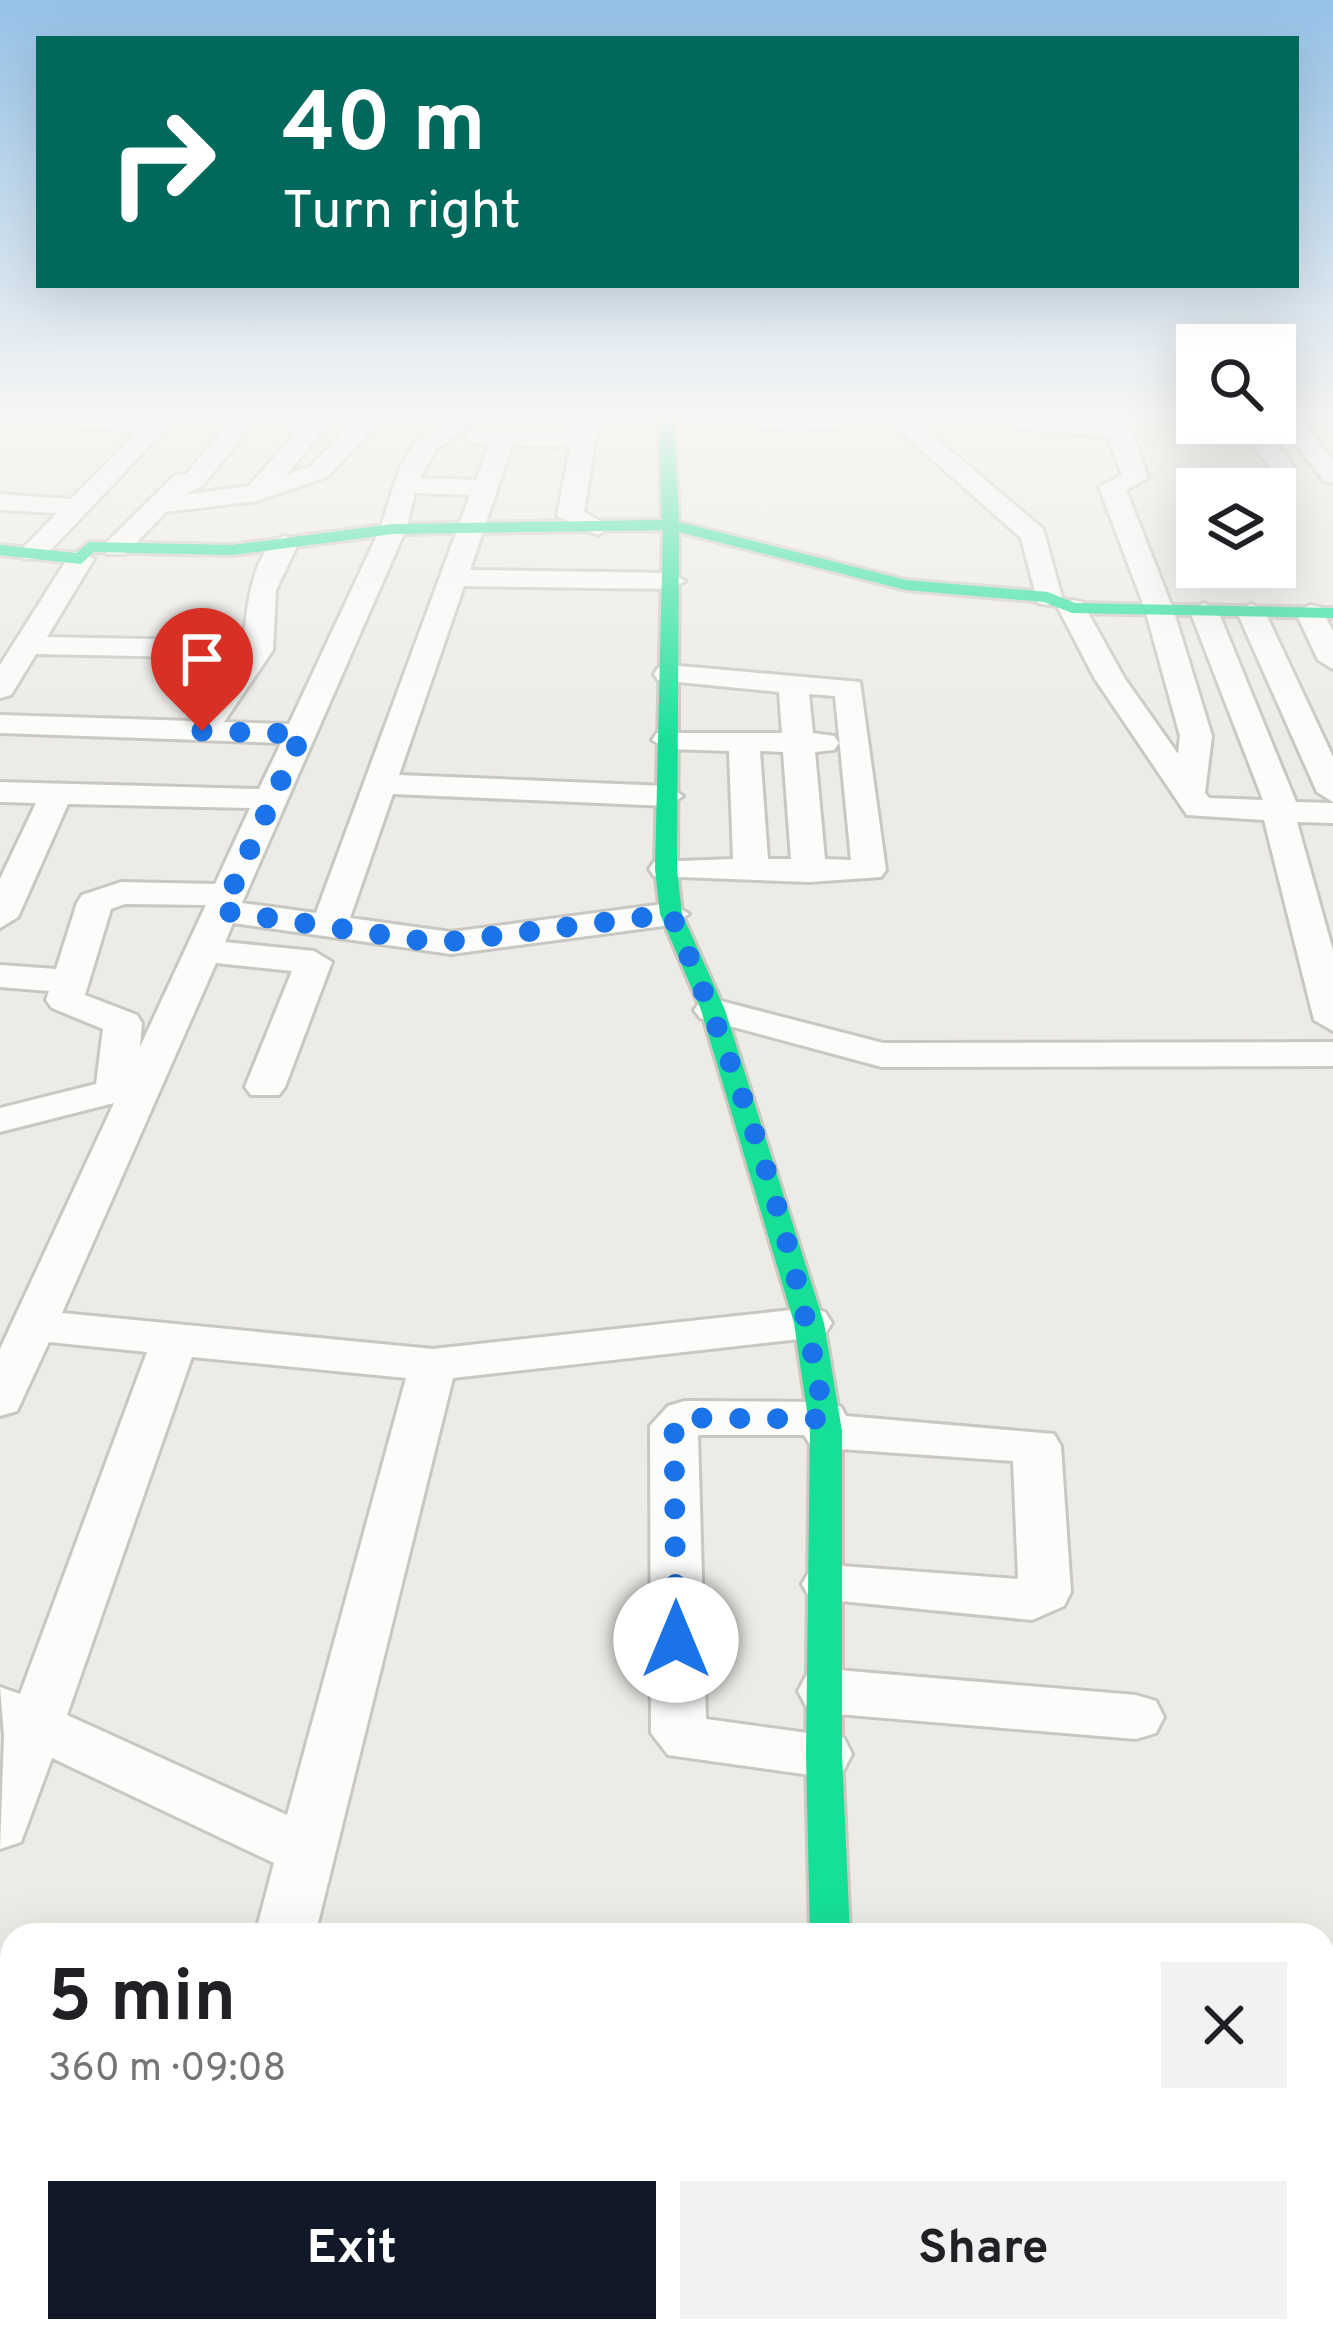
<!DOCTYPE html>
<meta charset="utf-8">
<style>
body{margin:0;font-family:Overpass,sans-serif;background:#f2f2f2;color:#202124;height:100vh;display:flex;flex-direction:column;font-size:45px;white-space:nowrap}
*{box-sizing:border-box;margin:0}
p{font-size:39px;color:#757577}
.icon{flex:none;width:66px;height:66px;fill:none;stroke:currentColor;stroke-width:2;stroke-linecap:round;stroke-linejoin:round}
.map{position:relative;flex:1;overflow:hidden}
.panel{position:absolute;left:0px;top:1923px;width:1335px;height:420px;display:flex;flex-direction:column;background:#fff;border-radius:36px 36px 0 0;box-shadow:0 12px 48px #0002}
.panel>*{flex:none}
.hud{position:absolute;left:36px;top:36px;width:1263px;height:252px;border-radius:0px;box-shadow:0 12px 48px #0002;background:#00695c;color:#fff;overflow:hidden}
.fabs{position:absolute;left:1176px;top:324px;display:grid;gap:24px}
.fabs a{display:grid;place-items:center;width:120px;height:120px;border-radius:0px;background:#fff;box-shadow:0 12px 48px #0002;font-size:60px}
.pin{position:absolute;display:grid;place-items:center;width:102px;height:102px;color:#fff;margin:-123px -51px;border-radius:50% 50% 50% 0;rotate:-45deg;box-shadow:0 0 12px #0007}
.pin .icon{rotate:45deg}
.me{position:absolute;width:132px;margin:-66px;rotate:0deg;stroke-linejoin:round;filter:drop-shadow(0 0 9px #0008)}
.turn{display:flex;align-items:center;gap:42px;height:252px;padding:0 48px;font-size:54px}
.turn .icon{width:156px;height:156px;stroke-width:2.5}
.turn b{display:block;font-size:84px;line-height:102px}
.round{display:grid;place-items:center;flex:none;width:126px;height:126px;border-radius:0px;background:#f2f2f2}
.head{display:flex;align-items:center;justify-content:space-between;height:204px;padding:0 48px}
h1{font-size:72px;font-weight:700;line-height:90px}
.action{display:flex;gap:24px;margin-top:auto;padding:24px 48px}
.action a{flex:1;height:138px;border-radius:0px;background:#111827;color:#fff;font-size:48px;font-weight:700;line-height:138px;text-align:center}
.action a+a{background:#f2f2f2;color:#202124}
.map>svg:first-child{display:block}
</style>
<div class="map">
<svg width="1333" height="2343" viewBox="0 0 1333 2343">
<rect width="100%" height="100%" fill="#edebe6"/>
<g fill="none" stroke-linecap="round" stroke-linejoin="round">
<g stroke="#c9c7c2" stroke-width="6">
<g id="street">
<path d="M68,417H177L42,559H24V547L57,513L0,510V494L71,499L138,431L77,428L69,426Z"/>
<path d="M234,417H259L202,486L184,495L249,486L309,417H334L286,475L311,466L358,417H383L329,476L257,501L166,512L125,554H107V542L174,476L186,474Z"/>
<path d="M455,417H480L435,451L420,478L476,480L489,445L468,442V432L572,433L575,417H599L584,512L611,527L598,535L557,516L570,447L512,445L470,570L671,573L685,581L671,589L464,586L399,775L667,786L683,796L667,806L393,794L350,918L451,932L671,903L689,914L671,925L451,954L233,923L225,942L314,951L332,962L285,1087L279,1095H251L245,1087L292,971L216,963L62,1313L433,1349L809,1308L825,1312L832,1323L825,1334L809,1338L453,1378L315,1935H255L274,1863L52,1758L21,1842L0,1849L4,1736L0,1687L20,1694L147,1352L49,1342L17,1411L0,1416V1349L114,1103L0,1132V1108L96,1084L103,1029L52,1008L46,1000L49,991L0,987V965L56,969L77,903L82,895L121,882L215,884L250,808L68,804L18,917L0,928V879L36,803L0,802V782L259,789L281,743L0,733V715L193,721L237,658L36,654L11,695L0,698V665L71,553L81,551L94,559L47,637L244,641C246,613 252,545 285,536L298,544L276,590L273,650L224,722L289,724L380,529L400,467L417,441ZM415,493L470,495L316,913L242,903L406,529ZM125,904L206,905L140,1047L142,1023L137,1015L85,995L111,909ZM192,1357L406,1378L287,1815L67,1715Z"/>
<path d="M712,417H911L1043,529L1062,597L1048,605L1038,603L1021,538L888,420C860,432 735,435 712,417Z"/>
<path d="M965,417C991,417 1109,414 1126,426C1137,435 1143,465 1148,478L1126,490L1173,609L1212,736L1205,793L1209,798L1263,800L1190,611L1204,603L1218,611L1296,802L1333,803V823L1297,822L1333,951V1031L1314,1020L1264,820L1187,815L1095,679L1058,608L1072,600L1082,602L1125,679L1178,754L1180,736L1145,609L1099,487L1122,475L1108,437L977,424Z"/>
<path d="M1275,417H1299L1333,460V483L1324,481Z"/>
<path d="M1235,423H1259L1293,465L1290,470H1272Z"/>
<path d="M1251,604L1265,612L1333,757V802L1317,792L1237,612Z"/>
<path d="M1310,605L1320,607L1333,631V669L1318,660L1296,613Z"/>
<path d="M669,665L860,682L886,870L881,877L809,882L654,876L649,869L654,862L733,859L729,751L668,749L652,740L657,733H782L779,692L658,680L654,674L658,668ZM809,694L835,696L851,860L825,859L815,752L834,750L839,743L834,736L813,733ZM760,751L783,752L791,859H768Z"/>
<path d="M713,999L883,1043L1333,1042V1066L882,1067L700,1018L694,1010L700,1002Z"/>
<path d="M685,1401L824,1402L841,1407L846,1416L1054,1434L1061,1446L1071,1592L1064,1606L1032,1620L810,1598L802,1584L810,1570L828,1565L1018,1579L1013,1461L826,1448L809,1443L804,1435H698L706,1719L844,1738L852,1754L844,1770L824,1777L668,1755L651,1733L650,1426L668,1406Z"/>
<path d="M825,1669L1136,1695L1156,1701L1164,1717L1156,1733L1136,1739L825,1713L806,1706L798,1691L806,1676Z"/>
<path d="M146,2331H216L212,2343H142Z"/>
</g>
</g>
<g stroke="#cbc8be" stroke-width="6">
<g id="fast">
<path d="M658,417H674L679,522L906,580L1048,592L1075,603L1333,608V618L1072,613L1044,602L906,590L679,532L677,869L682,914L725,1010L824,1323L842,1431V1754L850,1935H810L806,1754L810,1431L794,1323L701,1010L660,914L655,869L663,530L393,534L232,555L94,552L81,564L0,555V545L76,553L89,542L232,545L393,524L662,520Z"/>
<rect x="821" y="2331" width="46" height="12"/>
</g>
</g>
<use href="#street" fill="#fcfcfb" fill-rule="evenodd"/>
<use href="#fast" fill="#16e098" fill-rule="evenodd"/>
</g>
<linearGradient id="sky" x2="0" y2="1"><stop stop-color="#95c2e8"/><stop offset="0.56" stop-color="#f7f6f4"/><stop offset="1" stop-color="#f7f6f4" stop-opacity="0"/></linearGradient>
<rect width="1333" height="745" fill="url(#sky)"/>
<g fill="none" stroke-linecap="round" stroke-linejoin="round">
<path stroke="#1a73e8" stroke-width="21" stroke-dasharray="0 37.8" d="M202,731L302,734L222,911L438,943L671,914C740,1073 798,1247 824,1419L685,1418L674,1426L676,1640"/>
</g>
</svg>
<div class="fabs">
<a><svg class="icon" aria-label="search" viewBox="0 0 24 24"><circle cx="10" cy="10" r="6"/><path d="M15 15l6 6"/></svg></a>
<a><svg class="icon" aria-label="layers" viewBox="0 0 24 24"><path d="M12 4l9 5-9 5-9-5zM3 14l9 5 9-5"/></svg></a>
</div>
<div class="pin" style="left:202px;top:731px;background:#d93025"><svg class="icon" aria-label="arrive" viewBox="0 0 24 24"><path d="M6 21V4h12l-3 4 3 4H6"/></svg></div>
<svg class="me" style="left:676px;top:1640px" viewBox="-20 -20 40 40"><circle r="19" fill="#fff"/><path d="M0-13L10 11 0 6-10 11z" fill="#1a73e8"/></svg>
<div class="hud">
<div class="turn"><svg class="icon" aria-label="right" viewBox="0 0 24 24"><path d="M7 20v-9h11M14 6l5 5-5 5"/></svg><div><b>40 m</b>Turn right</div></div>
</div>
<section class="panel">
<div class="head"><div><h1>5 min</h1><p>360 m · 09:08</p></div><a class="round"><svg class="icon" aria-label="close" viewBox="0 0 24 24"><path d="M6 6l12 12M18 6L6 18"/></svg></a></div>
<div class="action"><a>Exit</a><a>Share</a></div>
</section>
</div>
